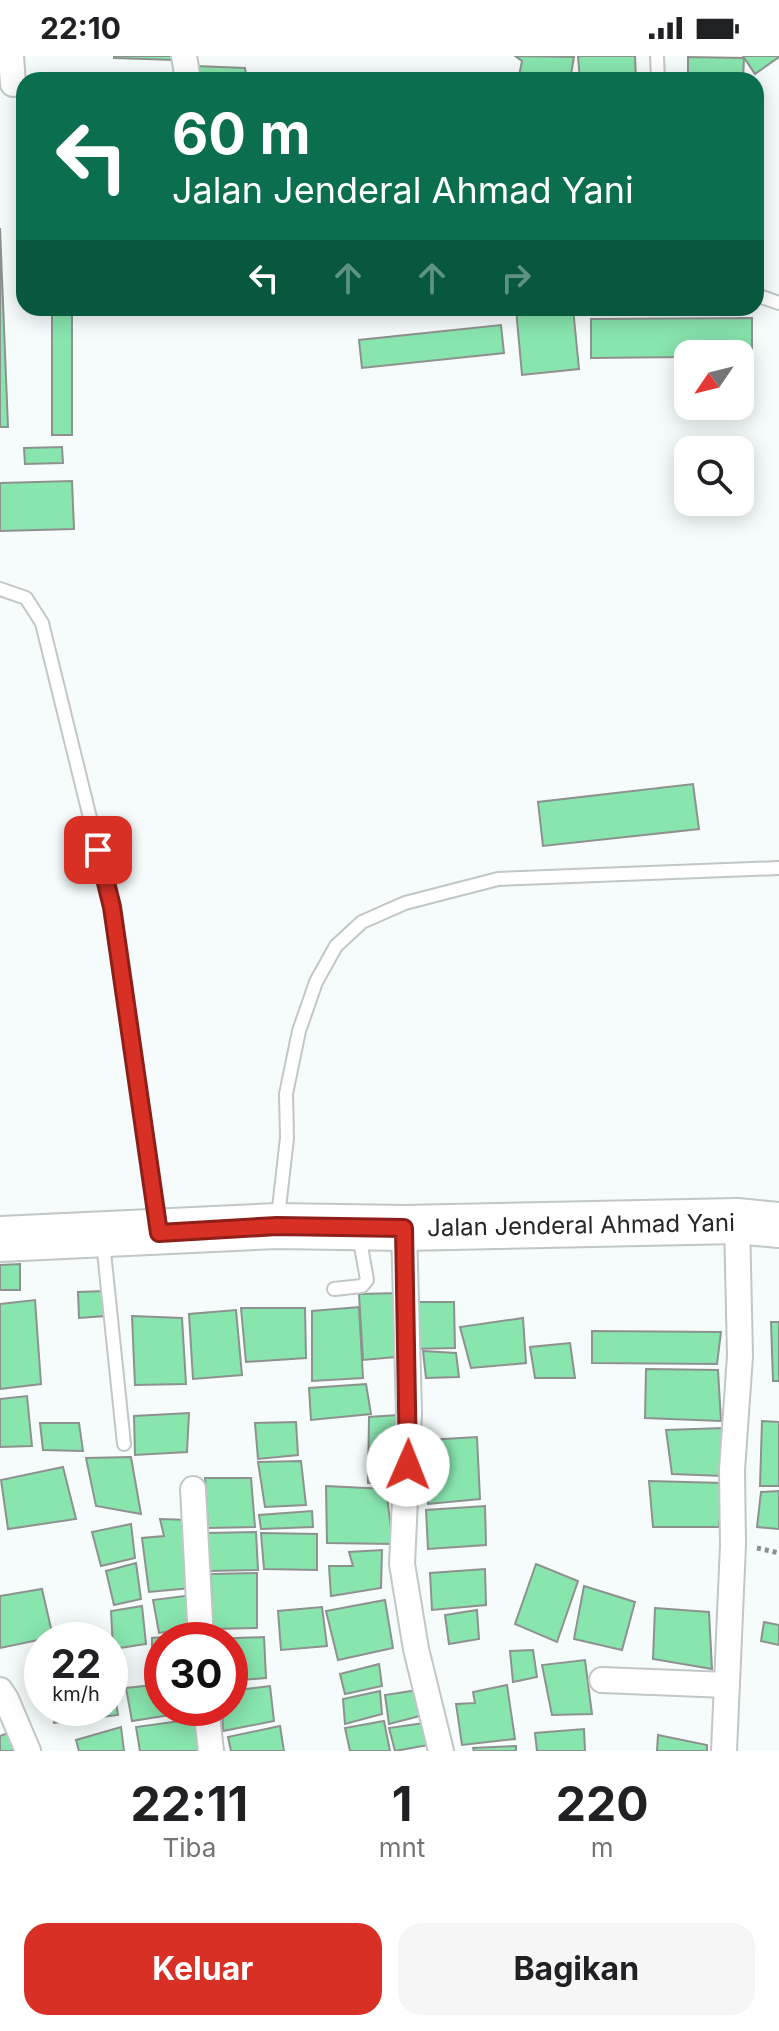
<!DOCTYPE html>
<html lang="id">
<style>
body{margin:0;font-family:Inter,sans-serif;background:#f6f6f6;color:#202124;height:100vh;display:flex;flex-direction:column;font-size:30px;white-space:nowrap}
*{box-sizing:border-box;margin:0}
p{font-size:26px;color:#757577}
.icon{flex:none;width:44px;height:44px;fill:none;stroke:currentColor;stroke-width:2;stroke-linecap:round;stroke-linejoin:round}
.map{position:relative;height:1695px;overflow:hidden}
.drawer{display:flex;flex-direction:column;background:#fff;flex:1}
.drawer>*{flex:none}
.hud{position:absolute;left:16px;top:16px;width:748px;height:244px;border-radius:24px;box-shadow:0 4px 20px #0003;background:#0b6e4f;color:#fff;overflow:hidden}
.needle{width:52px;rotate:235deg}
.buttons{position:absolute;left:674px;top:284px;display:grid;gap:16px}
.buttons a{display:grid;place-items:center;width:80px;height:80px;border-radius:16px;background:#fff;box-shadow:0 4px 20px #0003;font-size:40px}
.speed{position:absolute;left:24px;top:1566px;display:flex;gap:16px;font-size:40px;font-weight:700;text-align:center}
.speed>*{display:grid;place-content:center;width:104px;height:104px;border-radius:50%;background:#fff;box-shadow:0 4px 20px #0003;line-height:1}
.speed small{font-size:20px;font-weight:400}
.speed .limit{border:12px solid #d22;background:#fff;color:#111}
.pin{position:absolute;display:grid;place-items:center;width:68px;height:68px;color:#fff;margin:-34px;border-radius:16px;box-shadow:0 4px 12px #0006}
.me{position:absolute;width:88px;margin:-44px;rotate:1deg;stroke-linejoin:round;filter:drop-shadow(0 0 6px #0008)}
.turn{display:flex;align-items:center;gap:28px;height:168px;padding:0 24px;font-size:36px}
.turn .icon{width:104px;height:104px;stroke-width:2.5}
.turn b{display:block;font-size:56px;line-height:68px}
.lanes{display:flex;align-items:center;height:76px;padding:0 24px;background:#0003;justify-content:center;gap:40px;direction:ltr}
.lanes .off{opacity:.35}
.eta{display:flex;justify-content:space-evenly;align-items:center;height:136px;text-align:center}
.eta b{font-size:48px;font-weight:700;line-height:56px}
.cta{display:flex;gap:16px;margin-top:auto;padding:16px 24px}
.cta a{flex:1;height:92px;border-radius:24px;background:#d93025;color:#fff;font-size:32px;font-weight:700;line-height:92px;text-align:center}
.cta a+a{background:#f6f6f6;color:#202124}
.status{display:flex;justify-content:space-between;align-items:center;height:56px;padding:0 40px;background:#fff;direction:ltr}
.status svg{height:22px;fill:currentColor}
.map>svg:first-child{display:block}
</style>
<div class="status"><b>22:10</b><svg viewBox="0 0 49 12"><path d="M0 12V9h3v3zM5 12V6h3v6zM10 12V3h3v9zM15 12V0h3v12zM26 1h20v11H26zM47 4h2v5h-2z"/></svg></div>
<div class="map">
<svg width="779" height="1695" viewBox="0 0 779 1695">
<rect width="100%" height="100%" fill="#f6fcfc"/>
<g fill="#88e5ae" stroke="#8e928f" stroke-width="2">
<path d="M114,0H175V4L114,2Z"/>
<path d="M515,0L574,1L570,24H540L519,20L522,5Z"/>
<path d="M578,0H635L636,24H580Z"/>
<path d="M743,0H779V1L755,18Z"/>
<path d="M688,1L744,2L743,24H688Z"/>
<path d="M195,10L245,12L247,24H196Z"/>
<path d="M0,172L8,371H0Z"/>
<rect x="52" y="252" width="20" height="127"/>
<path d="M573,252L579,313L522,319L516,253Z"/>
<path d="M752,262V301H740V298H688V301L591,302V263Z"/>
<path d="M501,269L504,297L362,312L359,284Z"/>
<path d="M62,391L63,407L25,408L24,392Z"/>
<path d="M72,425L74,473L0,475V427Z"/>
<path d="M693,728L699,773L543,790L538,746Z"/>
<path d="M20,1208V1234H0V1209Z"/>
<path d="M105,1235L106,1260L79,1262L78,1236Z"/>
<path d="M399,1237L407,1300L363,1304L359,1238Z"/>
<path d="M35,1244L41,1328L0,1333V1248Z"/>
<path d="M410,1246H454L455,1292L410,1293Z"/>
<path d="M359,1251L363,1322L312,1325V1255Z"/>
<path d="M241,1252H305L306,1302L246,1306Z"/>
<path d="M236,1254L242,1319L193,1323L189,1258Z"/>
<path d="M132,1260L182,1262L186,1328L135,1329Z"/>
<path d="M523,1262L526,1307L471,1312L460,1271Z"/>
<path d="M771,1266H779V1325H773Z"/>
<path d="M592,1275L721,1276L717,1308L592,1307Z"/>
<path d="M570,1287L575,1322H535L530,1291Z"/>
<path d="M423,1295L456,1297L459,1321L426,1322Z"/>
<path d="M646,1313L718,1314L721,1365L645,1362Z"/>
<path d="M366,1328L371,1358L311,1364L309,1332Z"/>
<path d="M27,1340L32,1390L0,1391V1343Z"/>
<path d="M189,1357L187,1396L135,1399L134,1360Z"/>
<path d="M398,1359L397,1426L368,1427L369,1361Z"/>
<path d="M762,1365L779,1366V1430H760Z"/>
<path d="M296,1366L298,1399L258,1403L255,1367Z"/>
<path d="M40,1367H79L83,1395L43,1394Z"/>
<path d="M723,1372V1420L672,1418L666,1374Z"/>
<path d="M477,1381L480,1443L428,1448L427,1384Z"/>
<path d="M131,1401L141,1458L96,1450L86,1402Z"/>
<path d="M301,1405L306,1449L265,1451L258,1406Z"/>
<path d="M63,1411L76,1463L8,1473L1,1424Z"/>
<path d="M205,1422H251L255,1471L208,1472Z"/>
<path d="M649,1425L723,1427L719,1471H653Z"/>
<path d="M326,1430L386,1433L393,1488L327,1487Z"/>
<path d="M779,1435V1473L757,1471L761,1436Z"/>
<path d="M485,1450L486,1489L428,1493L426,1454Z"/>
<path d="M312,1455L313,1471L261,1473L259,1459Z"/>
<path d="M160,1463L189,1464L191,1532L149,1536L142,1482L164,1480Z"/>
<path d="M131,1468L135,1502L101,1510L92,1476Z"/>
<path d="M256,1476L258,1514L209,1515L207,1477Z"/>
<path d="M261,1477L317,1478V1514L264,1513Z"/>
<path d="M382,1494L381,1532L331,1540L329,1510H353L349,1496Z"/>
<path d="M136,1507L141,1543L114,1549L106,1515Z"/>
<path d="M536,1508L578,1525L557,1586L515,1568Z"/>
<path d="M485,1513L486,1549L432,1554L430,1517Z"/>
<path d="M257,1517V1572L212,1573L211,1518Z"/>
<path d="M584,1530L635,1546L622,1594L574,1583Z"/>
<path d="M42,1533L53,1581L0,1592V1540Z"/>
<path d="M192,1539L197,1572L159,1577L153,1544Z"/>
<path d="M385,1544L393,1592L338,1604L326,1555Z"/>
<path d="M142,1550L146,1588L113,1593L111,1555Z"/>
<path d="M322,1551L327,1590L281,1594L278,1555Z"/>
<path d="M655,1552L709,1556L712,1613L653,1603Z"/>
<path d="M477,1554L479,1583L449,1588L445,1559Z"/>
<path d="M764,1566L779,1569V1589L761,1585Z"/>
<path d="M192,1579L193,1584H162V1621L152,1622V1582Z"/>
<path d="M264,1581L266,1622L230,1625V1584L213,1583Z"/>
<path d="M533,1594L537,1621L513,1626L510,1595Z"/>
<path d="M585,1604L592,1658L552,1659L542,1609Z"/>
<path d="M110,1607L118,1659L54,1667L53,1652H110Z"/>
<path d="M379,1608L382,1630L345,1638L340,1618Z"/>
<path d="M162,1628V1652H196V1655L132,1665L126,1632Z"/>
<path d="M507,1629L515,1683L462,1689L456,1648L475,1647L473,1636Z"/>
<path d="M270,1630L274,1665L223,1675L222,1652H230V1635Z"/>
<path d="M418,1634L420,1660L389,1668L385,1639Z"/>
<path d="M380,1635L382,1658L345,1668L343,1643Z"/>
<path d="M203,1662L207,1695H140L136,1671Z"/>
<path d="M384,1665L390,1695H350L345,1672Z"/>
<path d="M431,1666L434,1688L395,1695L389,1672Z"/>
<path d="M280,1670L284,1695H231L228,1681Z"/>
<path d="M121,1671L124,1695H79L76,1684Z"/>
<path d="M584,1673L585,1695H537L535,1677Z"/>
<path d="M13,1675L20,1695H0V1680Z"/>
<path d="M658,1679L707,1689V1695H657Z"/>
<path d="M516,1690V1695H474L473,1692Z"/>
</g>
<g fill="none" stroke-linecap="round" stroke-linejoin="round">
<g stroke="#c1c7c6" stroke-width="16">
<g id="lane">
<path d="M657,0L658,24"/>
<path d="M756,239L779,247"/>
<path d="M0,533L26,542L42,567L112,851L158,1170"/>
<path d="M278,1161L287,1082L286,1038L299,975L316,926L336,890L362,866L405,847L498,823L779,812"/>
<path d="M103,1186L124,1388"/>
<path d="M334,1233L362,1230L367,1224L359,1179"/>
</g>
</g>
<g stroke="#c1c7c6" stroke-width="28">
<g id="street">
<path d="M11,0L13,28"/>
<path d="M184,0L188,24"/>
<path d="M404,1172L409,1357L402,1508L416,1593L441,1695"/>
<path d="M193,1433L201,1584"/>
<path d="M602,1624L727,1629"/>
<path d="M0,1634L6,1643L28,1695"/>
<path d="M206,1652L211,1695"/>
<path d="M724,1695L733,1489L732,1414L740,1300L737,1165"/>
</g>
</g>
<g stroke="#c1c7c6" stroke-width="48">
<path id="highway" d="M0,1183L277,1170L404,1172L737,1165L779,1169"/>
</g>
<path stroke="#8a8f8e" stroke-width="5" stroke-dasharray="4 4" stroke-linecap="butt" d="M757,1492L779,1497"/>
<use href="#lane" stroke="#fff" stroke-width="12"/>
<use href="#street" stroke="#fff" stroke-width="24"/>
<use href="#highway" stroke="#fff" stroke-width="44"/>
</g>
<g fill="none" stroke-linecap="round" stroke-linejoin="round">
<g stroke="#8d1f18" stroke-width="20">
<path id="route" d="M98,794L112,851L159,1177L277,1170L404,1172L408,1409"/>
</g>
<use href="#route" stroke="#d93025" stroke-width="14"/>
</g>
<g text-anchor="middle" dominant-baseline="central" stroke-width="8" stroke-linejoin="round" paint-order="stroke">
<g font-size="24" fill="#262928" stroke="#fff">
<text transform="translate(581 1169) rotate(-1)">Jalan Jenderal Ahmad Yani</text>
</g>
</g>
</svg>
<div class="buttons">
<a><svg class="needle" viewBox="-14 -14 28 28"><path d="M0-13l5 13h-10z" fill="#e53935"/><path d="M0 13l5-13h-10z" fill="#757577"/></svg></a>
<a><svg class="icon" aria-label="search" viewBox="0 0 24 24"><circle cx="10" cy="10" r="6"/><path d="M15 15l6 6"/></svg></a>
</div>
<div class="speed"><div>22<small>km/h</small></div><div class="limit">30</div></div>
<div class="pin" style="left:98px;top:794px;background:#d93025"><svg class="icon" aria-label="arrive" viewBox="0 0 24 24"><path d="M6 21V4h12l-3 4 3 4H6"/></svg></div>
<svg class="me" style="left:408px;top:1409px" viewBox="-20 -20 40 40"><circle r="19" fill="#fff"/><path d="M0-13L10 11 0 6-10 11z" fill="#d93025"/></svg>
<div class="hud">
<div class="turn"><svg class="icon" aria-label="left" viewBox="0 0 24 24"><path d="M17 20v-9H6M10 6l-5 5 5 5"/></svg><div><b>60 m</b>Jalan Jenderal Ahmad Yani</div></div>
<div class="lanes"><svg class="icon" aria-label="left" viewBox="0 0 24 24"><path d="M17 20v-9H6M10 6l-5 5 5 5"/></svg><svg class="icon off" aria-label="ahead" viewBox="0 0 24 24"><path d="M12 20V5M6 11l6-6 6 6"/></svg><svg class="icon off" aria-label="ahead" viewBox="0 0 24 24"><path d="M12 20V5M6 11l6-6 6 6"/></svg><svg class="icon off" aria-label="right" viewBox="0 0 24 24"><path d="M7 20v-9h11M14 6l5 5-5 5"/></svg></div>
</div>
</div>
<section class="drawer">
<div class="eta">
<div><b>22:11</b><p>Tiba</p></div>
<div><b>1</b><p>mnt</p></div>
<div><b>220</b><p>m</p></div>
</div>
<div class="cta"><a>Keluar</a><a>Bagikan</a></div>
</section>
